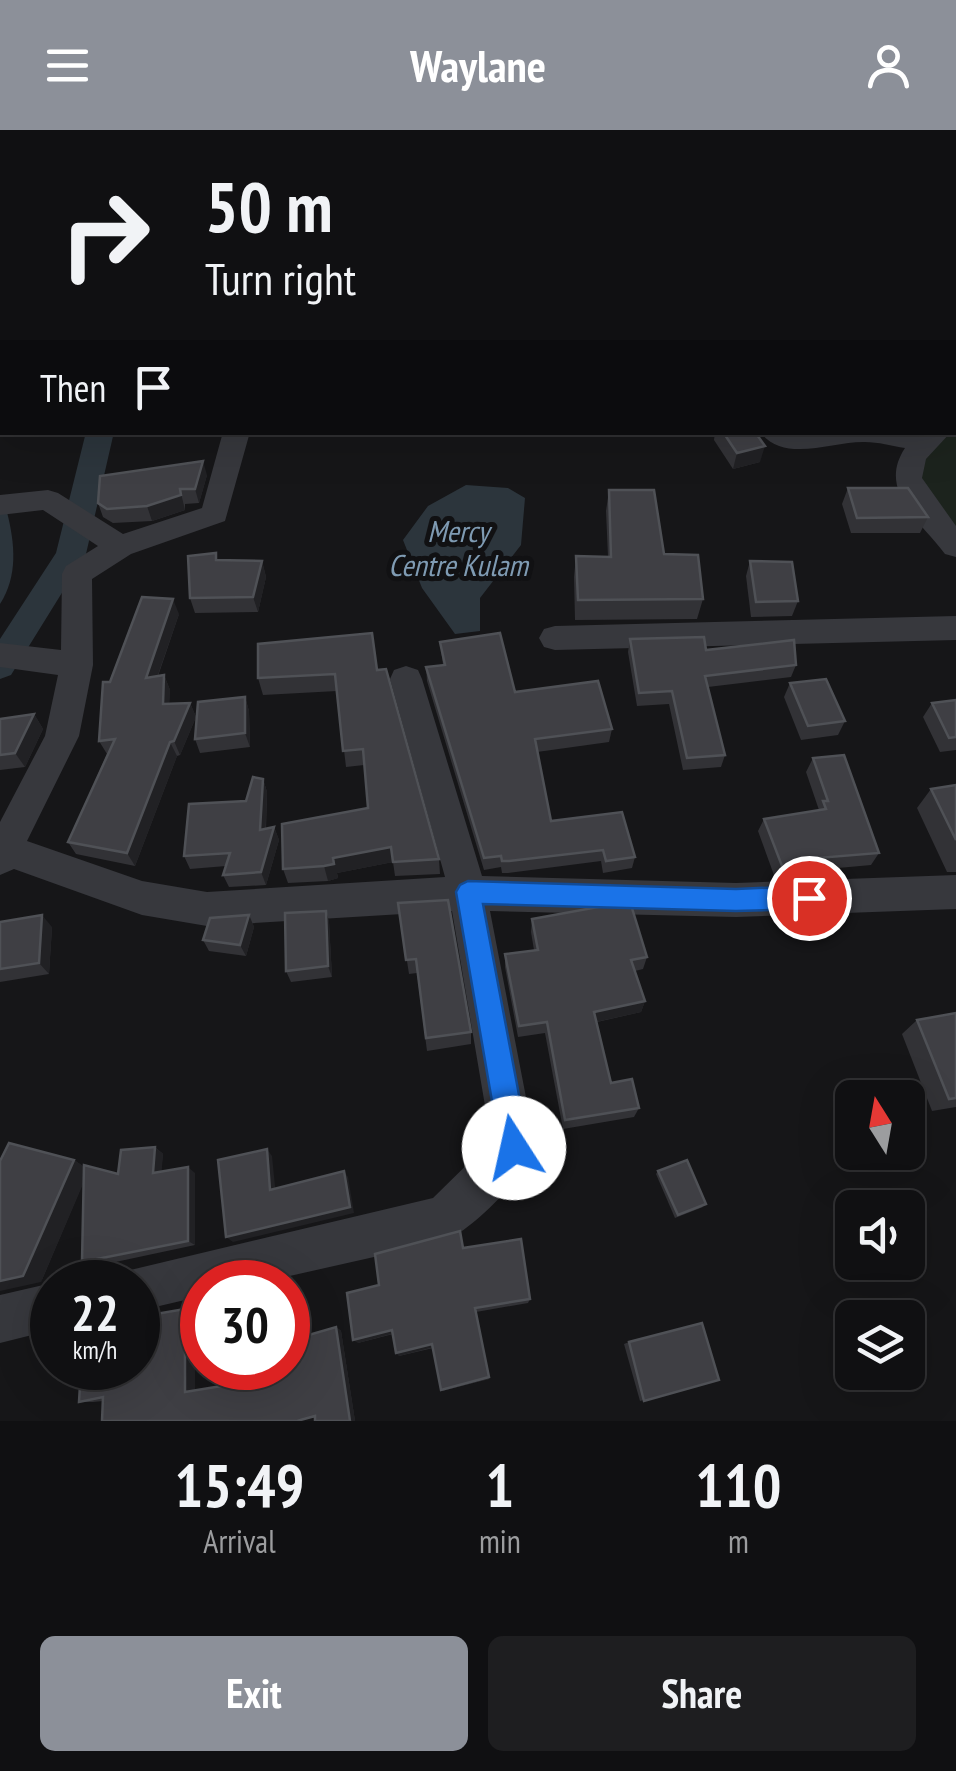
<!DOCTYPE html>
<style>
body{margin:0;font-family:"PT Sans Narrow",sans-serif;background:#1e1e20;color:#f1f3f6;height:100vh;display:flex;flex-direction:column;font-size:38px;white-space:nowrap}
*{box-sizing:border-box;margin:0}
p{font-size:32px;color:#9c9d9f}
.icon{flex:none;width:55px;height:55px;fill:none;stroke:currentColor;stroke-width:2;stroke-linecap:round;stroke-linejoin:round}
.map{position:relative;height:1291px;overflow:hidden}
.details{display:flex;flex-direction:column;background:#101012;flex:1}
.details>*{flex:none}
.hud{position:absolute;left:0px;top:0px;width:958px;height:305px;box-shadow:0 10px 40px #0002,0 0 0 2px #303032;background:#101012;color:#f1f3f6;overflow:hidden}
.needle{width:65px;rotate:349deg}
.buttons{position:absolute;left:835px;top:950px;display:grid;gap:20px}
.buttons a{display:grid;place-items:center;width:90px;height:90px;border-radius:15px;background:#101012;box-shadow:0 10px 40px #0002,0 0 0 2px #303032;font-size:50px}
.speed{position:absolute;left:30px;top:1130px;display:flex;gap:20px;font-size:50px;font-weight:700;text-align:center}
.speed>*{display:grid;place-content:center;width:130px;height:130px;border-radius:50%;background:#101012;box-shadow:0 10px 40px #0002,0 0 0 2px #303032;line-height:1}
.speed small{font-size:25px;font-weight:400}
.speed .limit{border:15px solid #d22;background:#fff;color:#111}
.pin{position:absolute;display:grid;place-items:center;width:85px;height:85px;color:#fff;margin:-42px;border:5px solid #fff;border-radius:50%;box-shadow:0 2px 10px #0007}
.me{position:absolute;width:110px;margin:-55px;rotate:350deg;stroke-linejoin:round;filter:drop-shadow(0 0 8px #0008)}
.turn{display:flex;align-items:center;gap:35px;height:210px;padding:0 40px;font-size:45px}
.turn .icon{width:130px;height:130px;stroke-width:2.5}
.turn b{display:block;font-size:70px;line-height:85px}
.then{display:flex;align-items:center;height:95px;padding:0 40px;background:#0003;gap:20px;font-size:38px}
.eta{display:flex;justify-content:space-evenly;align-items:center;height:170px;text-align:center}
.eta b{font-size:60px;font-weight:700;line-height:70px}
.button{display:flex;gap:20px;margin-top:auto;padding:20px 40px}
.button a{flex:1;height:115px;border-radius:15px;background:#8c9099;color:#fff;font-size:40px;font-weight:700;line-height:115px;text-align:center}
.button a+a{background:#1e1e20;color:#f1f3f6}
header{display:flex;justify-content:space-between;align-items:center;height:130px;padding:0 40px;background:#8c9099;color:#fff;font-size:45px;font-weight:700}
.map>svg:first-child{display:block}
</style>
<header><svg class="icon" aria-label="menu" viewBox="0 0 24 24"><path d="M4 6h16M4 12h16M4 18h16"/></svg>Waylane<svg class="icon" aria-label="person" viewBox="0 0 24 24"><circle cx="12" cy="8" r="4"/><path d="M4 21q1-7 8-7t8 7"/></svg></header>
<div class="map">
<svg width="956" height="1291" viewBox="0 0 956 1291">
<rect width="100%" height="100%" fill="#161618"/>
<path fill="#1c231d" d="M956,283V401L918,355L932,303L955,302Z"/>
<g fill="#2c353c">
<path d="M466,355L508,358L525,368L521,415L480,468V501L455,504L422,458L403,410L428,376Z"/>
<path d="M0,382H7C15,414 18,446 0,474Z"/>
</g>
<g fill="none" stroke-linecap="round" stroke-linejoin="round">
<path fill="#2c353c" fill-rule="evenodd" d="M86,302H114L86,424L11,545L0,549V509L56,423Z"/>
<g fill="#37383d" fill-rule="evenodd">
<rect x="955" y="189" width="1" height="15"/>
<path d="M223,302H250L225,391L131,424L92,449L93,535L79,606L27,711L142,751L207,762L445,747L390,549L394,540L406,536L418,540L422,549L482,746L736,753L956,745V779L736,787L490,781L536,1019C524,1047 473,1099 445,1111L263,1152H202V1166L138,1181V1152H117L122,1142L433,1068L491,1011L452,781L207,796L142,785L14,739L0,745V692L45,606L58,545L0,537V513L61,520L62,444L66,436L98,416L43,380L0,385V365L48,360L58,363L123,404L202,378Z"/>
<path d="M760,302H951L926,329L922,348L956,396V427L945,424C920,391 877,360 905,318C892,316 878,312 865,312C833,311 784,334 760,302Z"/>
<path d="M956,486V510L555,520L544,517L539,508L544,499L555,496Z"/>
<path d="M52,1153V1200L0,1213V1165Z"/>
</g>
</g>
<g fill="#323236">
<path d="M178,0H217V2H179Z"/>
<path d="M715,302H755L760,332L733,339L714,310Z"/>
<path d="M207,345L199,373L185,374V380L152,391L113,393L103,387L98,373Z"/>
<path d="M848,358L928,387L920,403H851L842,374Z"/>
<path d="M609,360L703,469L697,489L575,490L574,447L576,426L608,427L606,381Z"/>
<path d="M218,430L262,431L266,447L258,482L195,483L190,468Z"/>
<path d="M750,431L798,471L792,486L751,487L746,446Z"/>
<path d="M179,484L158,546L164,545L170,560L169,573H190L196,587L180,625L177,626L135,736L76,724L68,712L107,624L99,611L110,552Z"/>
<path d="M630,509L706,520L796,535L791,547L708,557L725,625L721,637L683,640L669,574L637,576L628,522Z"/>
<path d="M440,512L515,562L612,599L609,612L537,622L551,691L635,727L632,738L603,743L601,731L508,743H502L501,737L484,740L427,551L426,537L443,535Z"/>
<path d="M377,540L439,729L440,744L395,746L393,732L337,743L338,748L328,751L288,753L283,739L368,678L364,635L346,637L337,561L263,565L258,548Z"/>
<path d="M790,553L845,591L838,605L801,610L784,567Z"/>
<path d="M245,567L249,581L250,617L200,623L195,609Z"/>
<path d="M956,570V620L940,622L923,587L932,573Z"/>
<path d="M34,584L43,599L25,637L0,640V589Z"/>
<path d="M813,628L879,723L871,735L816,740L812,746L775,748L758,701L764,689L819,680L806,642Z"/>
<path d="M263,649L267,662L266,699L274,697L279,710L266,755L229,757L223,745L226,736L190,739L184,726L246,671Z"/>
<path d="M956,655V742H947L917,678L931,659Z"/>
<path d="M398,773L471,902V914L427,921L417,843L409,844Z"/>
<path d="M326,781L329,792L332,847L291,852L286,841Z"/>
<path d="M249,785L254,797L246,826L209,821L203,810Z"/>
<path d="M532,789L647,827L643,839L635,841L645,871L641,882L597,892L611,953L639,978L634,987L563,999L545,903L518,907L505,837V824L534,820L531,802Z"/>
<path d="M0,792L52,797L49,844L0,852Z"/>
<path d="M956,883V977L932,981L902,904L917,890Z"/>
<path d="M155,1017L163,1024L161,1041L195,1043V1115L92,1137L82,1132L83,1053L41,1152L74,1030L84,1037L118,1044Z"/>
<path d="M658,1041L703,1077L675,1088L656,1044Z"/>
<path d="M463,1118L530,1169L528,1173L476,1182L489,1249L442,1261L433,1218L399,1226L393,1204L358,1213L379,1155Z"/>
<path d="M195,1183V1260L240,1253L336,1197L341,1201L355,1291H315V1288L103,1271L93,1272H79Z"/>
<path d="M629,1212L719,1250L640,1271L624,1214Z"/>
</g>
<g fill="#212124">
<path d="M2,33V48L0,49V34Z"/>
<path d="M765,316L760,332L733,339L737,323Z"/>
<path d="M203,331L207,345L199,373L195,359Z"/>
<path d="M180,359L185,380L152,391L147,376Z"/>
<path d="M262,431L266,447L258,482L253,467Z"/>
<path d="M173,469L179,484L152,562L146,548Z"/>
<path d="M164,545L170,560L169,588L163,574Z"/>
<path d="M245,567L249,581L250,617L245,603Z"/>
<path d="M190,573L196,587L180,625L174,611Z"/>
<path d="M34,584L43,599L25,637L15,623Z"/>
<path d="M170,612L177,626L135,736L127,723Z"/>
<path d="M263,649L267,662L265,713L260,700Z"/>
<path d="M274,697L279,710L266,755L261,742Z"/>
<path d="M391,717L393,732L337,743L338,748L328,751L324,736L333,728Z"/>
<path d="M326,781L329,792L332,847L328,836Z"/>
<path d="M42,785L52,797L49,844L39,833Z"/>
<path d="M249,785L254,797L246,826L240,815Z"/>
<path d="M645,871L641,882L591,893L594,882Z"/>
<path d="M155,1017L163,1024L161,1049L153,1043Z"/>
<path d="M267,1019L272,1026L276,1066L270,1060Z"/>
<path d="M74,1030L89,1040L41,1152L0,1161V1151Z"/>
<path d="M188,1037L195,1043V1115L188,1111Z"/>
<path d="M344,1041L348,1047L354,1083L233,1112L226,1107Z"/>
<path d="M185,1179L195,1183V1263L185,1262Z"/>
<path d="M336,1197L341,1201L355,1291H350Z"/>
<path d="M392,1200L395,1203L358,1213L353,1210Z"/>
<path d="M432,1214L434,1217L399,1226L396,1223Z"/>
<path d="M489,1247V1249L442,1261L441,1260Z"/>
</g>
<g fill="#3f3f44" stroke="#4f5156" stroke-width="2.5">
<rect x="636" y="0" width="50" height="2"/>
<path d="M732,0H956V15L955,2H732Z"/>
<path d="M0,10H2V33L0,34Z"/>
<path d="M723,302H755L765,316L737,323Z"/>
<path d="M203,331L195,359H180L181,365L147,376L107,379L98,373L100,346Z"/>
<path d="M848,358H908L928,387L857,388Z"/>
<path d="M609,360H654L664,424L698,425L703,469L578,470L576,426L611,427Z"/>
<path d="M216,423V430L262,431L253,467L190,468L188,426Z"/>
<path d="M750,431L792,432L798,471L756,472Z"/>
<path d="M142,467L173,469L146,548L164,545L163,574L190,573L174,611L170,612L127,723L68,712L115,609L99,611L103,552H110Z"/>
<path d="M372,503L377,540L386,539L439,729L393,732L391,717L333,728L334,734L324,736L283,739L282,694L368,678L363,619L343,621L335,544L258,548V514Z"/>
<path d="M500,503L515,562L598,551L612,599L535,609L551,691L622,682L635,727L606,731L603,720L509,731H502L501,726L484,728L426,537L445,535L440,512Z"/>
<path d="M704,507L706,520L794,510L796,535L705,546L725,625L687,628L672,561L639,563L630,509Z"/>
<path d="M826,549L845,591L808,596L790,553Z"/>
<path d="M245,567V603L195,609L198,572Z"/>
<path d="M956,570V607L949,608L932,573Z"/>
<path d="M34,584L15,623L0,625V589Z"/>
<path d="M844,625L879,723L817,728L820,734L782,736L764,689L826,679L823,671H828L813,628Z"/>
<path d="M253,647L263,649L260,700L274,697L261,742L223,745L230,723L184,726L189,674L246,671Z"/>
<path d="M956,655V710L931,659Z"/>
<path d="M448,770L471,902L426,908L416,829L406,830L398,773Z"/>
<path d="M609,775H631L647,827L631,830L645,871L594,882L611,953L632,949L639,978L565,990L547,892L519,896L505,824L538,820L532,789Z"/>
<path d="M326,781L328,836L286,841L285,783Z"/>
<path d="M42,785L39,833L0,839V792Z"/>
<path d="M249,785L240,815L203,810L210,788Z"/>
<path d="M956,883V968L949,969L917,890Z"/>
<path d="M9,1013L74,1030L23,1146L0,1151V1031Z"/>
<path d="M155,1017L153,1043L188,1037V1111L82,1132L84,1035L118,1044L121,1020Z"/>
<path d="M267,1019L270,1060L344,1041L350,1077L226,1107L218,1030Z"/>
<path d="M687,1030L706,1074L678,1085L658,1041Z"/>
<path d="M460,1101L463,1118L521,1109L530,1169L475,1178L489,1247L441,1260L432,1214L396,1223L392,1200L353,1210L347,1163L379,1155L375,1124Z"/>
<path d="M185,1179V1262L240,1253L238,1238H288V1211L336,1197L350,1291H315V1286L297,1291H102L103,1267L79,1272L81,1238H138V1187Z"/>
<path d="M702,1193L719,1250L644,1271L629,1212Z"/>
</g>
<path fill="#1a73e8" stroke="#114b97" stroke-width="2.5" d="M468,751L736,759L809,756L818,760L822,768L818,775L809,779L736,781L483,774L529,1018L524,1028L514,1033L505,1028L500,1018L456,762L460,755Z"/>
<g text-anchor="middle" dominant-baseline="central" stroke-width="10" stroke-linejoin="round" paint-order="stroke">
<g font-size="30" font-style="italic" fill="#7f9bb3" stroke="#111113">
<text x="458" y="400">Mercy<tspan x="458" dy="34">Centre Kulam</tspan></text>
</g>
</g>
</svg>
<div class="buttons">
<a><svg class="needle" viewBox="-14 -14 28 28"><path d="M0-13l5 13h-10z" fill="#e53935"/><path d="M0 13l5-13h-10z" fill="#9c9d9f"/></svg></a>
<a><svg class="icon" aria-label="sound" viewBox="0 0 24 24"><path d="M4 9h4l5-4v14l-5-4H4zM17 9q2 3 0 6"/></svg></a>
<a><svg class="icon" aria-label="layers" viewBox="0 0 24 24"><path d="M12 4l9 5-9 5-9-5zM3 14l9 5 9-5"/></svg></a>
</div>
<div class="speed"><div>22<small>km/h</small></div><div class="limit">30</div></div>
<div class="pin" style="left:809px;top:768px;background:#d93025"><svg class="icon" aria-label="arrive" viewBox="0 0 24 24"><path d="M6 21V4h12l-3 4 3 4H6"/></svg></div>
<svg class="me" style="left:514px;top:1018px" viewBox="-20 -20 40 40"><circle r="19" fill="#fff"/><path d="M0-13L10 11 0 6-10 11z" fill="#1a73e8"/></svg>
<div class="hud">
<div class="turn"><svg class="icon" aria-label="right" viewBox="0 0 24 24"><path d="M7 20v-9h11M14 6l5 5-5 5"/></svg><div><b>50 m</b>Turn right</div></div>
<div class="then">Then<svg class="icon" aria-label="arrive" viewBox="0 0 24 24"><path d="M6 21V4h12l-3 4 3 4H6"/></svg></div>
</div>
</div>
<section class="details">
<div class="eta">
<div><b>15:49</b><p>Arrival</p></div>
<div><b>1</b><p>min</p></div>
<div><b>110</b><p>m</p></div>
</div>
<div class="button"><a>Exit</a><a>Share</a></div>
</section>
